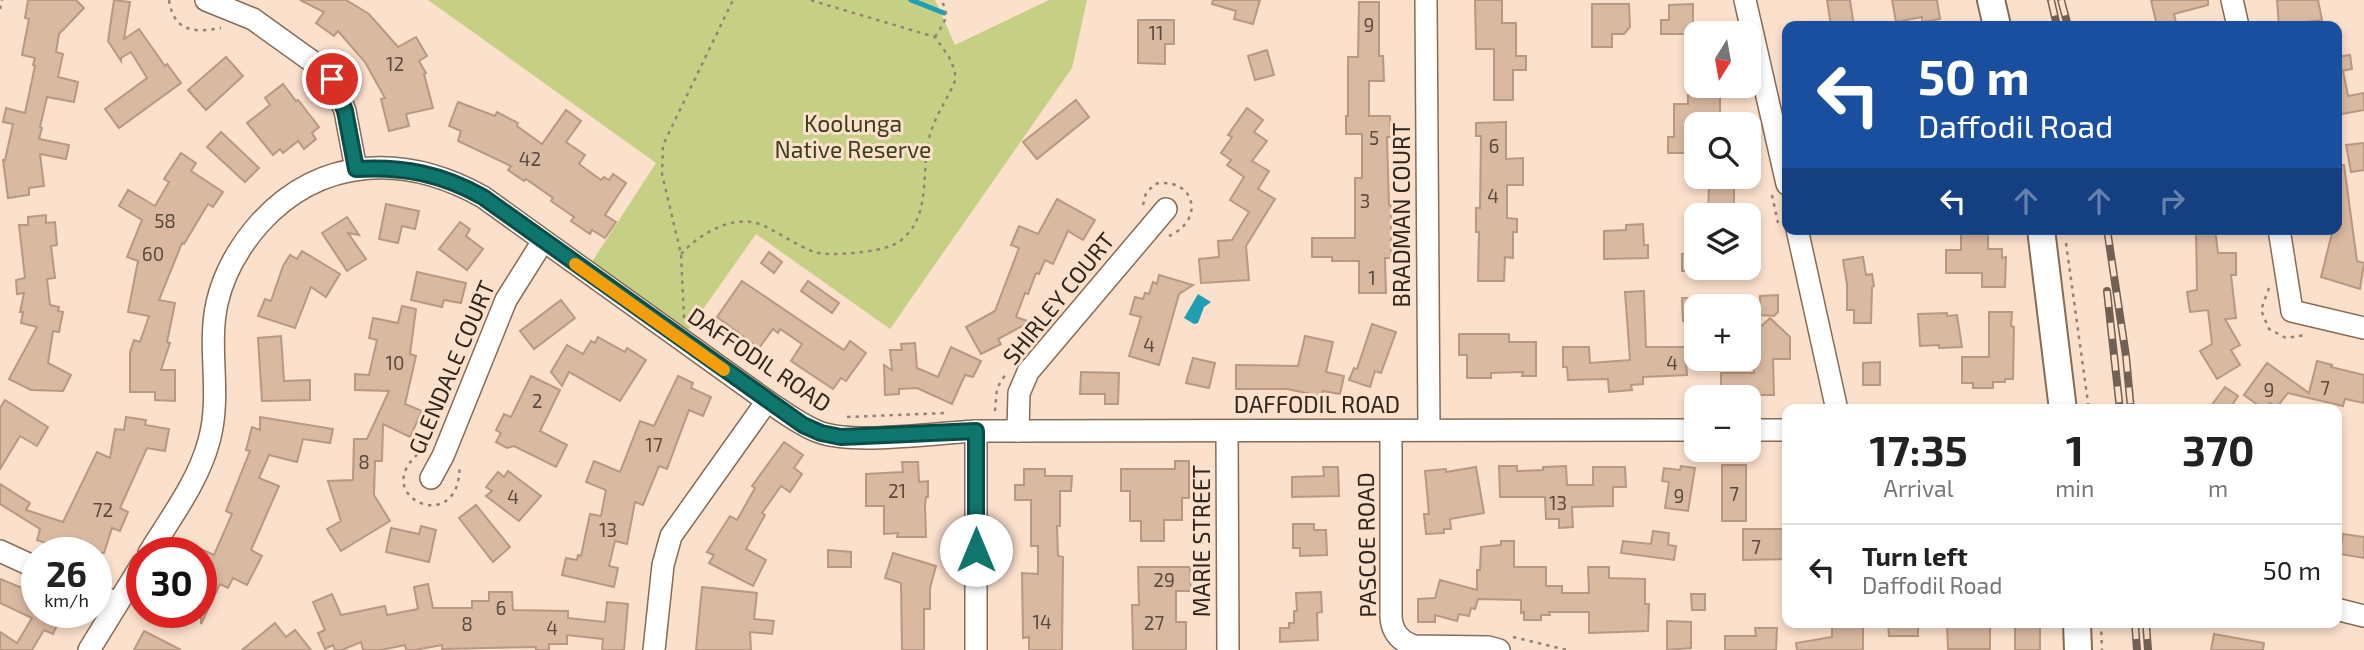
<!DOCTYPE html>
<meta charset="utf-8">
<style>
body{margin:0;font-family:"Exo 2",sans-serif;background:#f2f2f2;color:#222;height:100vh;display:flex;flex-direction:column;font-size:26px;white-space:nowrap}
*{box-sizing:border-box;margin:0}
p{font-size:23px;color:#767676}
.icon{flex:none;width:38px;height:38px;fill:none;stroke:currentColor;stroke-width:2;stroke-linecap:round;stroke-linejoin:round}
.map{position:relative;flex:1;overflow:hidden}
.sheet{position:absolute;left:1782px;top:404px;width:560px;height:224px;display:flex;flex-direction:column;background:#fff;border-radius:14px;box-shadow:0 4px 10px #0003}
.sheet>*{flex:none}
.top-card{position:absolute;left:1782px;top:21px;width:560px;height:214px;border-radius:14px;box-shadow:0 4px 10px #0003;background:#1a4fa0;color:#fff;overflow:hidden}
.needle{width:46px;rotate:191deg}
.tools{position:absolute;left:1684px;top:21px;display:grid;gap:14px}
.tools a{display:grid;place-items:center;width:77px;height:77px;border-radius:14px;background:#fff;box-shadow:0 4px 10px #0003;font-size:35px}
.speed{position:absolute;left:21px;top:537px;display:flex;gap:14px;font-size:35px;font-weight:700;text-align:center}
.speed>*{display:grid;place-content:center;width:91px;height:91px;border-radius:50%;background:#fff;box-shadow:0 4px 10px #0003;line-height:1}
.speed small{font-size:18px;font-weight:400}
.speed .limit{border:10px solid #d22;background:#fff;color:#111}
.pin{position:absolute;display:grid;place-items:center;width:60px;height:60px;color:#fff;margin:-30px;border:4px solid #fff;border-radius:50%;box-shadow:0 2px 7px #0007}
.me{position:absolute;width:77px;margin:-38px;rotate:0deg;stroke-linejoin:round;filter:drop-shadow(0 0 5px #0008)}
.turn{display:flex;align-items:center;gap:24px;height:147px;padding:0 21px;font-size:32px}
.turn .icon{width:91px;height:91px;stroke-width:2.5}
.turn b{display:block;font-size:49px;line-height:60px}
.lanes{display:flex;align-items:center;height:66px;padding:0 21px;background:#0003;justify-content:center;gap:35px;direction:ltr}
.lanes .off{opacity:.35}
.eta{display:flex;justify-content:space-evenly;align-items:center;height:119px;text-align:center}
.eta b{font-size:42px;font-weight:700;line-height:49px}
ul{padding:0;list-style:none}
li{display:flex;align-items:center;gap:21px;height:91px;padding:0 21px;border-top:2px solid #e0e0e0}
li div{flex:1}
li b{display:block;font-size:26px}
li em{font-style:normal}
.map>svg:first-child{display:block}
</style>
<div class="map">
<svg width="2364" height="650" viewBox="0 0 2364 650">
<rect width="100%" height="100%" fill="#fbe0cc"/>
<path fill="#c6d084" d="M428,0H935L955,45L1049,0H1087L1072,68L890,329L756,234L682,339L586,271L656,163Z"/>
<path fill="#1f9eb4" d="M1198,294L1211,302L1204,307L1198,323L1194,324L1184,318Z"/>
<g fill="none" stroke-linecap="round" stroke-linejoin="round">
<path stroke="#1f9eb4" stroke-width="5" d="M911,0L944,13"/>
</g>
<g fill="#dab9a1" stroke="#b89881" stroke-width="2">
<path d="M28,0H76L84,8L59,34L56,52L63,54L58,77L78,82L74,102L47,97L40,127L42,128L39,139L69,145L66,159L40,154L44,186L29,188V195L8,198L3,160H5L13,124L3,122L6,108L25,113L35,66L33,65L35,58L22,55L29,19L25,18Z"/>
<path d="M114,0L130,2L124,39L139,29L165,66L167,64L181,83L119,128L105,109L147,78L131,52L121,58V61L108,41Z"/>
<path d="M300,0H346L369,14L398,47L416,37L427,56L419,61L426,73L424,74L433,108L406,114L409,126L389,131L381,99L385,98L365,62L338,31L334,36L316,23L324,12Z"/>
<path d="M1213,0H1260L1253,24L1234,19L1236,11L1212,4Z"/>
<path d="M1475,0H1502V23H1516V56H1526V70H1513V100H1494V49H1476Z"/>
<path d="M1827,0H1850L1854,26H1831Z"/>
<path d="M1892,0H1937L1940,19L1922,22V17L1896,22Z"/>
<path d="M2151,0H2208V5L2174,14L2176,23L2157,26Z"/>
<path d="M2277,0H2318L2322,20L2305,22L2306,26H2279Z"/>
<path d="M1359,2H1379V56H1383L1384,81H1369V116H1390L1391,137H1387L1389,205H1391V258H1385L1386,293H1359V261H1332V257H1312V238H1355V178H1362V134H1346V116H1348V57H1358Z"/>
<path d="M1592,4H1629L1630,27L1624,34H1612V47H1592Z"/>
<path d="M1693,4V25H1691V34H1661V20H1669V5Z"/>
<path d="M1138,20H1174V44H1165V64L1138,63Z"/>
<path d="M1267,50L1274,75L1255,80L1248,56Z"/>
<path d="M2350,55L2352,69L2336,72V57Z"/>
<path d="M226,57L243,76L206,110L188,90Z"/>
<path d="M2343,71L2348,96L2364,93V110L2336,115V72Z"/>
<path d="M283,84L296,101L298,100L319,127L312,133L316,139L304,149L298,141L283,153L280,149L273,155L247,123L270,105L265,98Z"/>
<path d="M1688,95H1720V118H1699V124L1691,126V153H1668V137H1674V104H1688Z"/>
<path d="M1076,100L1089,117L1037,159L1023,142Z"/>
<path d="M458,102L495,116L497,112L518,123L517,126L542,144L566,110L581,121L566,142L585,155L579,164L601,180L604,177L609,180L613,174L626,183L605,215L616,222L605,238L592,230L590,234L571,221L574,217L551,201L553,198L526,179L524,181L508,170L511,166L458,141L461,131L449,126Z"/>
<path d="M1247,108L1263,120L1254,132L1267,141L1252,161L1269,171L1258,189L1275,199L1246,246L1249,280L1201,283L1199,259L1219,257L1218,241L1232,240L1249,212L1230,200L1244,177L1227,165L1231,160L1221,153L1232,137L1228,135Z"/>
<path d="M1506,122V159L1523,158V185H1507V218L1517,219V232H1513V258L1505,257L1504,281H1478L1479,232H1476V208H1480L1481,136H1476V123Z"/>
<path d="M221,132L259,168L245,182L207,147Z"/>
<path d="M2364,143V170L2351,172L2346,145Z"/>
<path d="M181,153L196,163L191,171L223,192L213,207L208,204L184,244L182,243L159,300L175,303L167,342L170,343L161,370H175V401L155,400V392H130V352L134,340L140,342L149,316L128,312L138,261L127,257L142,220L119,206L128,190L155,206L169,182L164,179Z"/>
<path d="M2336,165H2344L2357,261L2364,263L2360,289L2321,277L2333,229H2336Z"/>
<path d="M1709,185H1734V215H1708Z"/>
<path d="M1057,199L1095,220L1083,240L1068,231L1053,264L1045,260L1039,274L1036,273L1028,294L1025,293L1016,317L1030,322L998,339L1001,344L981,354L966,327L995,311L1019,248L1011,245L1019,226L1038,234Z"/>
<path d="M386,204L419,211L415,229L402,226L398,243L379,239Z"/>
<path d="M46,215V223L55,222L57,245L51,246L55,278L47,279L50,305L59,307L58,311L63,312L59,332L53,331L48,363L71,375L63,391L31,390L9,379L37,327L21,323L23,312H20L24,293L17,294L16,280L25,278L19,225H28V217Z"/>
<path d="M347,217L359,235L348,233L366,259L347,271L322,233Z"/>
<path d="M460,222L470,229L466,236L483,249L467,270L439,249Z"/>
<path d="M1643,224L1644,245H1648V258L1604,259V231L1626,230V225Z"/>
<path d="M1961,229H1988V249H2002V258L2006,257L2005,287H1982V273H1946V250H1961Z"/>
<path d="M2196,229H2215L2218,253H2236V275H2231L2236,318L2225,319L2240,345L2231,350L2240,365L2217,379L2200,351L2212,344L2208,310L2190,312L2187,292L2197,290Z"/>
<path d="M302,251L340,274L326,297L311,287L295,328L258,316L265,299L271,301L283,266L290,255L297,259Z"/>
<path d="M769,252L782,262L774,273L761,263Z"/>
<path d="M1696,253V271H1682V254Z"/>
<path d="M1863,257L1866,275L1872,274L1874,286L1872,287L1871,323H1854V310H1847V284L1843,260Z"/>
<path d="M417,272L466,283L461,303L444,300L442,307L411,300Z"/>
<path d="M1159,275L1193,285L1179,294L1159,365L1129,356L1141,317L1130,314L1135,297L1143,299L1145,293L1149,294L1153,282L1157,284Z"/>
<path d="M742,281L844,350L850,341L866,353L846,381L841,378L833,389L791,361L802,344L780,329L778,333L773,329L759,348L717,317Z"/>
<path d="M808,281L839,303L832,313L801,291Z"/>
<path d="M1644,291L1646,347H1685L1687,375L1643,377V384L1631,385L1632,390L1609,392L1608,379L1568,380L1567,367H1563V347H1589L1590,363L1630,360L1625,292Z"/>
<path d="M1778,295V312L1774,316L1760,315V296Z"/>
<path d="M1682,298H1696V321H1683Z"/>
<path d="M561,300L575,318L534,349L520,331Z"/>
<path d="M402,306L416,309L410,354L416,356L405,404L422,411L410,437L383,424L382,461H375L374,495L390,521L341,551L327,529L341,521L328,481L353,480L354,439H367L389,391L355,390V374L369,375L377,340L369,338L373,318L398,323Z"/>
<path d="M1989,312H2012L2011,326L2014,327L2013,379H2005V382H1993V388H1973V383H1962V357H1989Z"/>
<path d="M1947,313V316L1957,315L1962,347L1939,348V345L1920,346L1918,314Z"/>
<path d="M1770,318L1790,337V359H1773L1774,395H1721V373H1754L1753,344H1748V338Z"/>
<path d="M1372,324L1396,332L1381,373L1375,371L1370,387L1349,380L1354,368L1357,369Z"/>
<path d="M1459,334H1509V342H1536V376H1522L1523,372L1491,373V378H1467V355H1459Z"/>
<path d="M281,336L284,381L310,380V400L262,401L258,338Z"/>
<path d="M1305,336L1333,342L1326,372L1344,376L1340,394L1323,391L1321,396L1287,389H1236V365L1298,366Z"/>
<path d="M598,337L625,352L627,348L646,360L620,401L569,372L562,386L551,372L567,345L583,354L591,341L595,343Z"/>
<path d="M915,343L917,368L938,377L951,347L981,361L973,377L965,375L952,404L917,388L899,389V394L885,395L884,365L892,370L890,350H902L901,344Z"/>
<path d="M1193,358L1215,363L1209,388L1186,383Z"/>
<path d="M2317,361L2332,365L2331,367L2364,375V403L2345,399L2343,406L2288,393L2276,408L2270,403L2265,410L2244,395L2267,363L2309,393Z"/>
<path d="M1880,362V385H1863V363Z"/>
<path d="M1081,372L1119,373L1118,404H1105V394H1080Z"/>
<path d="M531,376L560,390L540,431L567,445L556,467L514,446L507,448L496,442L501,433L496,430L504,414L511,417Z"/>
<path d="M678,376L693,383L691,388L711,397L703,416L689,410L667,469L659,466L643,505L635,502L627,544L615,541L609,566L618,568L614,587L562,575L566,558L577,560L578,555L581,556L590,514L601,516L606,490L586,482L594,461L620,472L640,421L654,426Z"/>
<path d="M2225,387L2238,396L2229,410H2208Z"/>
<path d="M5,400L48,427L37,446L20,436L0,469V408Z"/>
<path d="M126,417L146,420L145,425L169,429L165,451L147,448L120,508L128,512L120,531L112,528L104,553H76L37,540L40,529L0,504V484L30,503L26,510L63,522L97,452L110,458L115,429L124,430Z"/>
<path d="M260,417L333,429L330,443L303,439L297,462L269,455L259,478L279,486L251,550L262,556L247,585L233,578L228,588L220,584L201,624V549L214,555L232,514L226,511L250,451L246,450L252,427L260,430Z"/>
<path d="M784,442L803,455L794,468L802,474L790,492L781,486L762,513L765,515L746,549L766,560L753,586L709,563L714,555L707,552L730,516L737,520L755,488L752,486Z"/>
<path d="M1175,461H1189V498H1182V520H1164V541H1141V521H1130V491H1121V469H1175Z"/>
<path d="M902,462H918L919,482L928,481V497H926L925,505L926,537H897L898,533L884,534V506H866V474L903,472Z"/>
<rect x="1722" y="465" width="24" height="56"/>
<path d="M1499,466H1517V471L1543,470V467L1566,466L1567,485H1593V467H1625L1626,487H1613V506L1572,507L1573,527L1559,528V519H1546L1545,497H1500Z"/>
<path d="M1681,466L1695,468L1688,511L1665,508L1669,482L1662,481L1664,468L1680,470Z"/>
<path d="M1323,467H1338L1339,496L1292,497V477L1324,476Z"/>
<path d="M1476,467L1484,513L1450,519L1451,529H1444V533L1426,534L1424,514H1429L1425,471L1446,469V472Z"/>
<path d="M1024,469H1045V476H1072L1071,491H1060V526H1057L1058,556L1063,557L1062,650H1029V637L1023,638L1022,573L1038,574V546H1031V500H1015V485H1024Z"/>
<path d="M508,471L541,496L519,521L486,496L492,491L486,487L498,472L504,477Z"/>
<path d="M476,505L510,547L493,562L459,518Z"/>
<path d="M1293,524H1314V530H1326L1327,555L1300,556V548H1293Z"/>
<path d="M421,526L436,530L429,562L386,552L391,528L419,534Z"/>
<path d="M1743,529H1787V559L1743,560Z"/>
<path d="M1653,531L1669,533L1668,545L1676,546L1674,560L1621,553L1623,541L1651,544Z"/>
<path d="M2343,534L2364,537V558L2340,554Z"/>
<path d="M1501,541H1514V567H1546V586H1562V593H1589L1588,567H1609V578L1645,579V604H1649L1648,631L1589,633V612H1549L1550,615H1541V620H1524V612L1521,613V600L1478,599L1475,609L1471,608L1469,616L1459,614L1457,621L1435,615V622H1418V599L1435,598L1440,580L1477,590V570H1480L1481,547L1501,545Z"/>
<path d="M828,550L851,552V567H828Z"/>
<path d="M893,553L936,566L930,588V609H924V650H902L901,583L885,578Z"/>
<path d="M1138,567H1190L1191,591H1176V622H1186V650H1133L1132,605H1139Z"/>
<path d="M0,579L37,594V612H63L53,634L44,630L32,650H0V632L17,643L32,618L0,603Z"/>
<path d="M428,584L433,608H472V601H489V592H512L513,610L568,611V618L605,622L607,602L628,604L624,650H602L603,639L567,635V644H549V650H536V647L442,649V645L415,650H406L405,645L381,650H363L361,642L342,650H335L333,645L325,649L318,633L325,630L313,602L332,594L341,615L385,606L387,615L418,609L414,587Z"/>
<path d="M702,587L757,593L754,619L774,621L772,634L750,632L751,650H696Z"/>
<path d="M1321,592L1322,612L1317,613L1318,640L1280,642V628H1289V623H1294V611H1297L1296,593Z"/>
<path d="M1691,594H1705V610H1692Z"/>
<path d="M1667,621L1691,622V648L1667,650Z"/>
<path d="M275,623L286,637L295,630L311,650H242Z"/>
<path d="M1832,623L1863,626V650H1797L1796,643L1832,637Z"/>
<path d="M1888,623H1918V636H1889Z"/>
<rect x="2015" y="623" width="25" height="27"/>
<path d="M1947,625H1990V649H1948Z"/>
<path d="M1755,628H1777L1776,650H1725V636H1756Z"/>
<path d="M144,631L181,650H134Z"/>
<path d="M2214,634L2264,643L2263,650H2211Z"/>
</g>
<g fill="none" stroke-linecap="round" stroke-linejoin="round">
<g stroke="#886b55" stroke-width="24">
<g id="minor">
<path d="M206,0L253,19L324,70L337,90L345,111L356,169"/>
<path d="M1426,0L1429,429"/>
<path d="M1745,0L1787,184"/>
<path d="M2232,0L2238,26"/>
<path d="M1797,229L1837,410"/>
<path d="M2279,229L2292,311L2364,328"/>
<path d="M1748,430H1787"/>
<path d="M976,431V650"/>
<path d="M1018,431L1019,393L1028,372L1166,209"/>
<path d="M1227,431L1228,650"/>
<path d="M1391,431V617C1392,632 1400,641 1414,646L1488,647L1499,650"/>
<path d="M431,478L443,456L506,300L543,241"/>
<path d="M0,551L37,568"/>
<path d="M149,553C171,517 198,482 209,441C222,394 207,349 217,303C224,272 239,247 259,224C321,155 406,154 483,197L767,401C784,412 800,425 819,432C853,445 936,433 976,431L1696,430"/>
<path d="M96,594L117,603"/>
<path d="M2336,609L2364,616"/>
<path d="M89,650L142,564"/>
<path d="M654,650L663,565L671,536L767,401"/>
</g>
</g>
<g stroke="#886b55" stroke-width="30">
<g id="major">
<path d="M1991,0L1997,26"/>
<path d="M2041,229L2063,410"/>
<path d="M2077,623L2078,650"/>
</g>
</g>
<g stroke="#958274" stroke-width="2.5" stroke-dasharray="3.5 5" stroke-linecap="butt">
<path d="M169,0C174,32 194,33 221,28"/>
<path d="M0,9L2,0"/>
<path d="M935,37C944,22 951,17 941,0"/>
<path d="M1772,195L1778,223"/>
<path d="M1143,205L1146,193L1155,184C1192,176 1208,218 1169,236"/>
<path d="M2066,243L2089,410"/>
<path d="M681,254C699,234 734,213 762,225C780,233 796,245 814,252C831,257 877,252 893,245C901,242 908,234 913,227C929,201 922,167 929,139C933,119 947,100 955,81V71L949,57L935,37L810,0"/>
<path d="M2269,288L2261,310L2269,329L2286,338L2306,335"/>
<path d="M684,318L681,254L662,174L663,145L733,0"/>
<path d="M995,411L997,388L1007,372"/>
<path d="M847,417L945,413"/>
<path d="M424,449C371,488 435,526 454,492C459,484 459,474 460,465"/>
<path d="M2101,623L2102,650"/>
<path d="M1513,637L1567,650"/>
</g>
<use href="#minor" stroke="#fff" stroke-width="21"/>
<use href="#major" stroke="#fff" stroke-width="26"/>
<g stroke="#716154" stroke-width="8">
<g id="rail">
<path d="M2051,0L2057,26"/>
<path d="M2061,0L2068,26"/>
<path d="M2107,229L2126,356L2131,410"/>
<path d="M2107,291L2120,410"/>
<path d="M2135,623L2137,650"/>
<path d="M2146,623L2148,650"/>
</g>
</g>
<use href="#rail" stroke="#fbe0cc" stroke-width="5" stroke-dasharray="16" stroke-linecap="butt"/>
</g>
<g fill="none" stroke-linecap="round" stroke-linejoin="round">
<g stroke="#0a4d48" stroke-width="18">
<path id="route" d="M332,79L345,111L356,169C403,166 442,174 483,197L803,425L821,433L841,437L976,431V550"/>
</g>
<use href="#route" stroke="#0f766e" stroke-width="12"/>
<path stroke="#f59e0b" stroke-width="12" d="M575,264L724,370"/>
</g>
<g text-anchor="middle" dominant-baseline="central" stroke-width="6" stroke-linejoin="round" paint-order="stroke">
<g font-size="19" fill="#5b4a3d">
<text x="1369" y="24">9</text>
<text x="1156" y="32">11</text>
<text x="395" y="63">12</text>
<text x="1374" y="137">5</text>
<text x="1494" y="145">6</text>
<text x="530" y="158">42</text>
<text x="1493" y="195">4</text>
<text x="1365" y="200">3</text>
<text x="165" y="220">58</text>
<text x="153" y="253">60</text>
<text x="1372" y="277">1</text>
<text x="1149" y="344">4</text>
<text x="395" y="362">10</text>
<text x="1672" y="362">4</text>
<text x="2325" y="387">7</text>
<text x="2269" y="389">9</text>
<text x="537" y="400">2</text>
<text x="654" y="444">17</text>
<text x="364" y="461">8</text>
<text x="897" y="490">21</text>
<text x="1734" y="493">7</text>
<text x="1679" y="495">9</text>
<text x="513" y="496">4</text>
<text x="1558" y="502">13</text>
<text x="103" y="509">72</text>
<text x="608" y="529">13</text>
<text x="1756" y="546">7</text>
<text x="1164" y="579">29</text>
<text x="501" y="607">6</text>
<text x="1042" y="621">14</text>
<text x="1154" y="622">27</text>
<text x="467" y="623">8</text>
<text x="552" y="627">4</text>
</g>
<g font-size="23" fill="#3a3e1b" stroke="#fbe0cc">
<text x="853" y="123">Koolunga<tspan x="853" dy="26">Native Reserve</tspan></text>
</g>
<g font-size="23" fill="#31251c" stroke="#fbe0cc">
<text transform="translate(1401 215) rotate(-90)">BRADMAN COURT</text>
<text transform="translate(1058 298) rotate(-51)">SHIRLEY COURT</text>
<text transform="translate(760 359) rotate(34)">DAFFODIL ROAD</text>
<text transform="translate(451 367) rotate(-67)">GLENDALE COURT</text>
<text x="1317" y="404">DAFFODIL ROAD</text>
<text transform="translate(1201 541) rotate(-90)">MARIE STREET</text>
<text transform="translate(1366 545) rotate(-91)">PASCOE ROAD</text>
</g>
</g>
</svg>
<div class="tools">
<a><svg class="needle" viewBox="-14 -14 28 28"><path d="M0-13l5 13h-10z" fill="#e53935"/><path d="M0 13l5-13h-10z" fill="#767676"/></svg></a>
<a><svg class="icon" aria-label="search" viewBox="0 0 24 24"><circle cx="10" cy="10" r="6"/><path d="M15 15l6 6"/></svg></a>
<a><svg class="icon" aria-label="layers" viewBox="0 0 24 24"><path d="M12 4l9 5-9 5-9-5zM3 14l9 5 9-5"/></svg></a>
<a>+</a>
<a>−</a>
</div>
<div class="speed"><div>26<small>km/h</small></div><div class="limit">30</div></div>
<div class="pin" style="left:332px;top:79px;background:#d93025"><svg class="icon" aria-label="arrive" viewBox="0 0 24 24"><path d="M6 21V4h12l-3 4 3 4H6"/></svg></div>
<svg class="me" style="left:976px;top:550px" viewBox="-20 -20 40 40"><circle r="19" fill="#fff"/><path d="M0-13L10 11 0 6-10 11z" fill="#0f766e"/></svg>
<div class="top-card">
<div class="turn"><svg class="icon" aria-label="left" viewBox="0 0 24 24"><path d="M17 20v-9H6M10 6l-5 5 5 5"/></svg><div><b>50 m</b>Daffodil Road</div></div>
<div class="lanes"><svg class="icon" aria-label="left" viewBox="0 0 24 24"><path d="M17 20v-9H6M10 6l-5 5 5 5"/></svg><svg class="icon off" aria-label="ahead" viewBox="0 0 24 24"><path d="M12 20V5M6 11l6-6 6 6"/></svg><svg class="icon off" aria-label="ahead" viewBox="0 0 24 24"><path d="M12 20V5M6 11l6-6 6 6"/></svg><svg class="icon off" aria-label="right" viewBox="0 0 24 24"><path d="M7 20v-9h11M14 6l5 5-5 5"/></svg></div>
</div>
<section class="sheet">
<div class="eta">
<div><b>17:35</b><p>Arrival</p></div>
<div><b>1</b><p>min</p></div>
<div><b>370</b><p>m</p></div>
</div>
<ul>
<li><svg class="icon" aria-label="left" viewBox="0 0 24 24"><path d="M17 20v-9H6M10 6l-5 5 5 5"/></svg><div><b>Turn left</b><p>Daffodil Road</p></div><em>50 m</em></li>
</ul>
</section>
</div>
